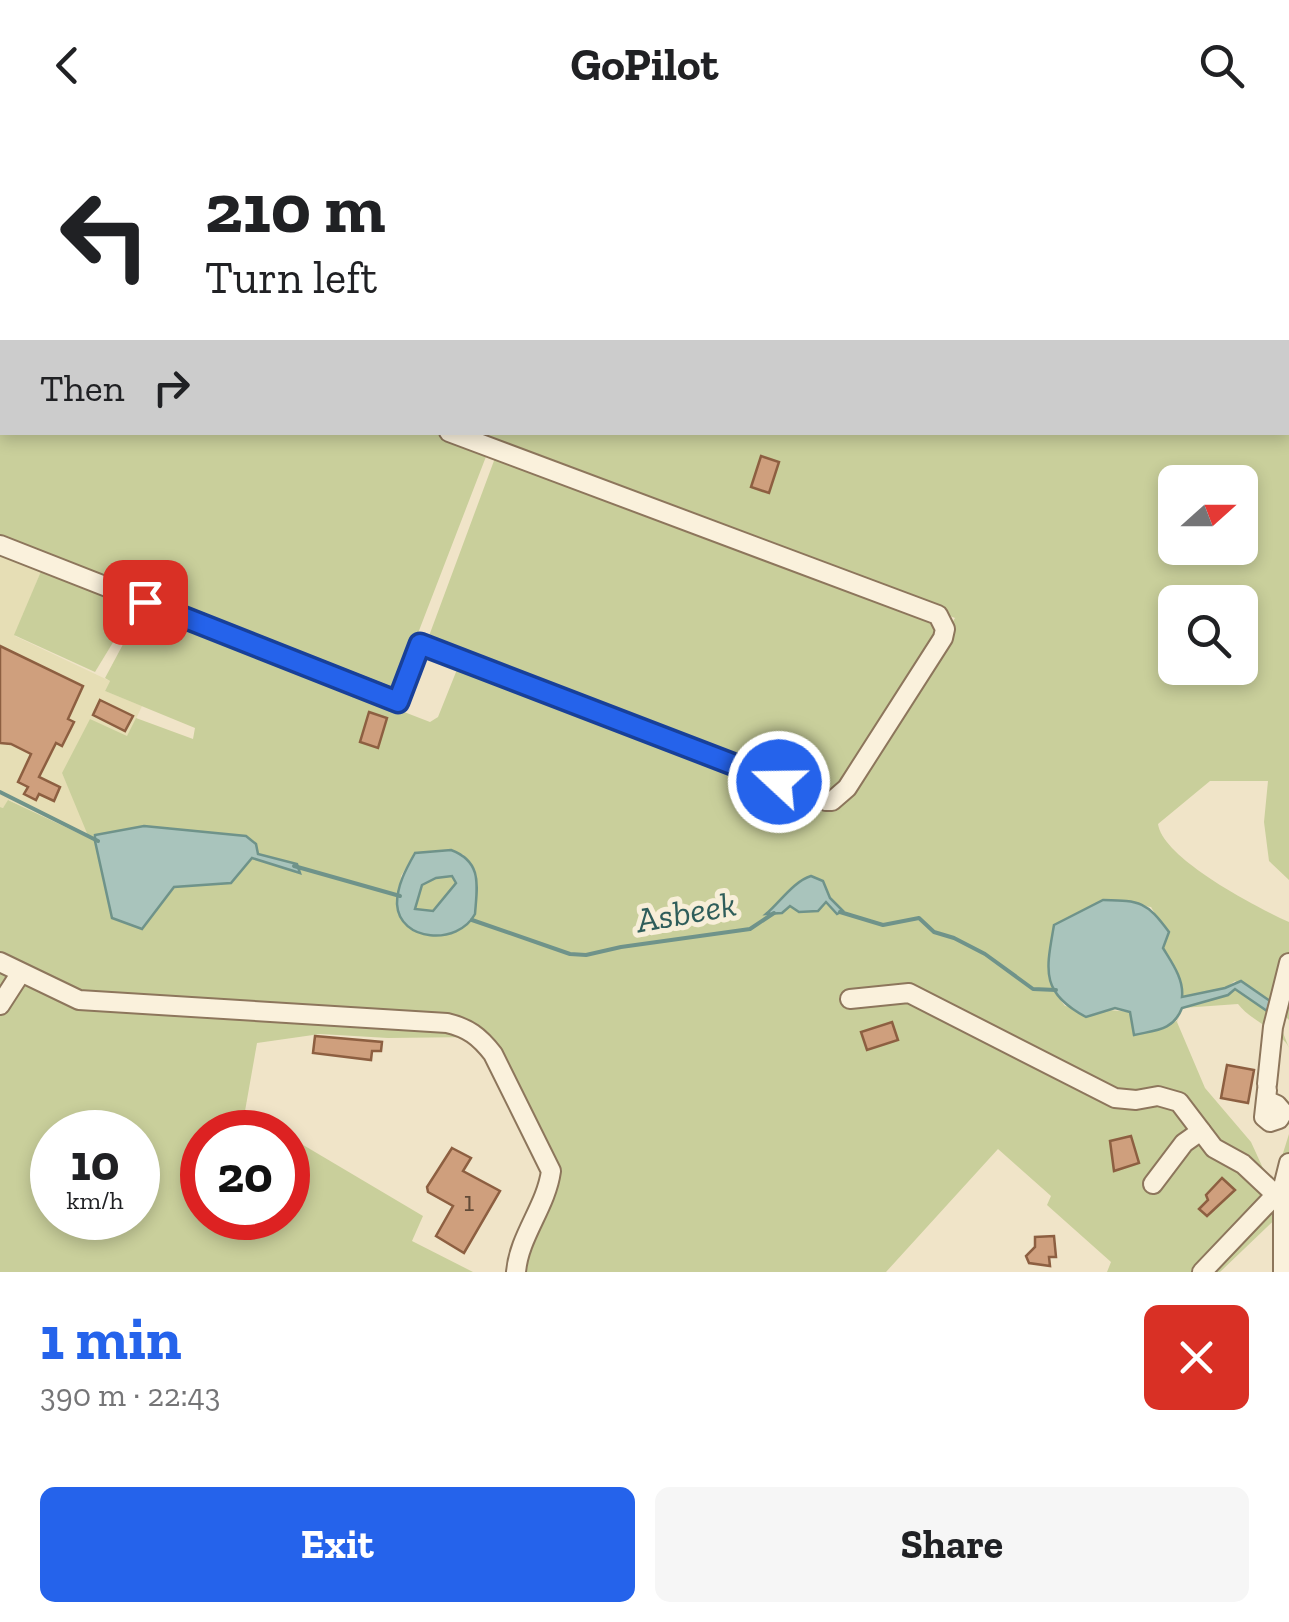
<!DOCTYPE html>
<meta charset="utf-8">
<style>
body{margin:0;font-family:"Zilla Slab",serif;background:#f6f6f6;color:#202124;height:100vh;display:flex;flex-direction:column;font-size:38px;white-space:nowrap}
*{box-sizing:border-box;margin:0}
p{font-size:32px;color:#757577}
.icon{flex:none;width:55px;height:55px;fill:none;stroke:currentColor;stroke-width:2;stroke-linecap:round;stroke-linejoin:round}
.map{position:relative;height:1142px;overflow:hidden}
.panel{display:flex;flex-direction:column;background:#fff;flex:1}
.panel>*{flex:none}
.guide{position:absolute;left:0px;top:0px;width:1290px;height:305px;box-shadow:0 5px 15px #0003;background:#fff;color:#202124;overflow:hidden}
.needle{width:65px;rotate:69deg}
.tools{position:absolute;left:1158px;top:335px;display:grid;gap:20px}
.tools a{display:grid;place-items:center;width:100px;height:100px;border-radius:15px;background:#fff;box-shadow:0 5px 15px #0003;font-size:50px}
.speed{position:absolute;left:30px;top:980px;display:flex;gap:20px;font-size:50px;font-weight:700;text-align:center}
.speed>*{display:grid;place-content:center;width:130px;height:130px;border-radius:50%;background:#fff;box-shadow:0 5px 15px #0003;line-height:1}
.speed small{font-size:25px;font-weight:400}
.speed .limit{border:15px solid #d22;background:#fff;color:#111}
.pin{position:absolute;display:grid;place-items:center;width:85px;height:85px;color:#fff;margin:-42px;border-radius:20px;box-shadow:0 5px 15px #0006}
.me{position:absolute;width:110px;margin:-55px;rotate:291deg;stroke-linejoin:round;filter:drop-shadow(0 0 8px #0008)}
.turn{display:flex;align-items:center;gap:35px;height:210px;padding:0 40px;font-size:45px}
.turn .icon{width:130px;height:130px;stroke-width:2.5}
.turn b{display:block;font-size:70px;line-height:85px}
.then{display:flex;align-items:center;height:95px;padding:0 40px;background:#0003;gap:20px;font-size:38px}
.round{display:grid;place-items:center;flex:none;width:105px;height:105px;border-radius:15px;background:#f6f6f6}
.head{display:flex;align-items:center;justify-content:space-between;height:170px;padding:0 40px}
h1{font-size:60px;font-weight:800;line-height:75px;color:#2563eb}
.cta{display:flex;gap:20px;margin-top:auto;padding:20px 40px}
.cta a{flex:1;height:115px;border-radius:15px;background:#2563eb;color:#fff;font-size:40px;font-weight:800;line-height:115px;text-align:center}
.cta a+a{background:#f6f6f6;color:#202124}
header{display:flex;justify-content:space-between;align-items:center;height:130px;padding:0 40px;background:#fff;font-size:45px;font-weight:800}
.map>svg:first-child{display:block}
</style>
<header><svg class="icon" aria-label="back" viewBox="0 0 24 24"><path d="M15 5l-7 7 7 7"/></svg>GoPilot<svg class="icon" aria-label="search" viewBox="0 0 24 24"><circle cx="10" cy="10" r="6"/><path d="M15 15l6 6"/></svg></header>
<div class="map">
<svg width="1289" height="1142" viewBox="0 0 1289 1142">
<rect width="100%" height="100%" fill="#f0e4c8"/>
<path fill="#e6deb5" d="M0,410L42,439L15,506L110,551L105,561L142,576L128,606L62,643L91,709L9,670L3,678L0,677Z"/>
<g fill="#c9cf9b" fill-rule="evenodd">
<path d="M0,0H1289V750L1269,731L1264,692L1268,651H1210L1158,694C1163,729 1258,778 1289,792V890L1283,884L1280,895L1289,918C1282,902 1252,892 1238,874L1182,878L1177,892L1205,958L1251,1012L1267,1047L1274,1052L1289,1004V1076L1220,1142H1107L1111,1132L1047,1075L1051,1066L998,1019L886,1142H525V1133L559,1052L544,1043L475,907L388,908L320,904L257,913L245,981L281,1002H202V1088H288V1006L423,1086L412,1111L473,1142H0V677L3,678L8,670L89,708L62,643L90,589L127,606L136,588L193,609L195,598L105,561L110,551L105,548L136,490L145,482L430,592L438,587L458,537L839,676L955,488L726,400L724,415L920,485L935,492L939,500L846,653L826,667L432,511L429,506L495,328L487,324L395,563L0,410ZM2,2H1288V302H2ZM1175,352H1240V418H1175ZM1175,472H1240V538H1175ZM144,696L246,706L258,720C256,728 237,743 231,753L174,757L142,799L98,722ZM451,720L464,725L476,775L471,792L398,779L401,746L415,723ZM1103,770L1151,777C1160,790 1158,804 1163,819C1171,838 1178,845 1181,867L1225,858L1235,851L1266,880L1236,859L1228,865L1182,878L1177,891L1134,905L1131,882L1065,876L1053,860L1054,795ZM52,1002H138V1088H52Z"/>
<path d="M42,439L121,471L129,477V486L95,542L14,505Z"/>
<path d="M452,746L456,753L433,781L415,779L422,755L436,748Z"/>
</g>
<g fill="#a9c4bc" stroke="#6f938a" stroke-width="2.5" fill-rule="evenodd">
<path d="M144,696L246,706L256,714L258,724L297,734L300,743L252,728L231,753L174,757L142,799L112,788L95,711V705Z"/>
<path d="M451,720C483,732 477,756 475,784C458,816 399,812 397,774C397,755 406,739 415,723ZM452,746L456,753L433,781L415,779L422,755L436,748Z"/>
<path d="M811,746L823,751L830,768L843,781L837,784L826,772L818,781L799,782L790,776L782,783L766,784C780,772 794,751 811,746Z"/>
<path d="M1103,770C1141,771 1146,771 1169,802L1163,818C1172,833 1184,849 1182,867L1225,858L1241,851L1270,871L1267,881L1235,859L1228,865L1182,878C1173,901 1156,900 1134,905L1130,882L1115,878L1086,887C1040,862 1046,841 1054,795Z"/>
</g>
<g fill="none" stroke-linecap="round" stroke-linejoin="round">
<g stroke="#6f938a" stroke-width="4">
<path d="M0,662L98,711"/>
<path d="M294,736L400,766"/>
<path d="M840,782L883,795L919,788L934,802L954,808L985,824L1033,859L1056,860"/>
<path d="M472,790L570,824L586,825L621,817L750,799L774,783"/>
</g>
</g>
<g fill="#cf9f7d" stroke="#8d5f41" stroke-width="2.5">
<path d="M761,326L779,332L769,363L751,357Z"/>
<path d="M0,516L83,556L68,589L74,592L62,616L56,613L39,647L60,657L54,671L39,664L36,670L24,664L28,657L18,652L31,624L11,614L0,613Z"/>
<path d="M100,570L133,586L125,601L93,585Z"/>
<path d="M369,582L387,588L378,618L360,612Z"/>
<path d="M892,892L898,910L867,920L861,902Z"/>
<path d="M315,906L382,912L381,921H372L371,930L313,923Z"/>
<path d="M1227,935L1254,940L1248,973L1221,968Z"/>
<path d="M1131,1006L1139,1033L1114,1041L1110,1011Z"/>
<path d="M452,1018L471,1028L463,1041L500,1061L464,1123L436,1106L453,1076L428,1062L427,1057Z"/>
<path d="M1222,1048L1235,1060L1207,1086L1199,1079L1208,1070L1206,1065Z"/>
<path d="M1054,1106L1056,1127H1049L1050,1136L1029,1133L1026,1126L1035,1117V1107Z"/>
</g>
<g fill="none" stroke-linecap="round" stroke-linejoin="round">
<g stroke="#8d765c" stroke-width="22">
<g id="minor">
<path d="M0,171L2,166"/>
<path d="M0,415L398,571L420,514L826,671H832L847,658L943,508L945,499L938,485L449,302"/>
<path d="M0,832L79,870L447,893C468,898 479,906 493,924L551,1041C546,1077 519,1106 516,1142"/>
<path d="M850,869L909,863L1115,968L1136,970L1158,966L1179,972L1214,1018L1243,1034L1276,1065"/>
<path d="M0,875L20,844"/>
<path d="M1267,954L1273,897L1289,833"/>
<path d="M1266,970L1277,975L1283,982L1279,989L1270,992L1264,987L1267,960"/>
<path d="M1153,1054L1184,1013L1201,1001"/>
<path d="M1202,1142L1283,1057"/>
<path d="M1283,1142V1057L1289,1033"/>
</g>
</g>
<use href="#minor" stroke="#faf1dc" stroke-width="18"/>
</g>
<g fill="none" stroke-linecap="round" stroke-linejoin="round">
<g stroke="#184099" stroke-width="25">
<path id="route" d="M145,472L398,572L420,514L779,652"/>
</g>
<use href="#route" stroke="#2563eb" stroke-width="18"/>
</g>
<g text-anchor="middle" dominant-baseline="central" stroke-width="10" stroke-linejoin="round" paint-order="stroke">
<g font-size="28" fill="#624a37">
<text x="469" y="1071">1</text>
</g>
<g font-size="35" font-style="italic" fill="#2f5d5a" stroke="#f7eed8">
<text transform="translate(686 782) rotate(-10)">Asbeek</text>
</g>
</g>
</svg>
<div class="tools">
<a><svg class="needle" viewBox="-14 -14 28 28"><path d="M0-13l5 13h-10z" fill="#e53935"/><path d="M0 13l5-13h-10z" fill="#757577"/></svg></a>
<a><svg class="icon" aria-label="search" viewBox="0 0 24 24"><circle cx="10" cy="10" r="6"/><path d="M15 15l6 6"/></svg></a>
</div>
<div class="speed"><div>10<small>km/h</small></div><div class="limit">20</div></div>
<div class="pin" style="left:145px;top:472px;background:#d93025"><svg class="icon" aria-label="arrive" viewBox="0 0 24 24"><path d="M6 21V4h12l-3 4 3 4H6"/></svg></div>
<svg class="me" style="left:779px;top:652px" viewBox="-20 -20 40 40"><circle r="17" fill="#2563eb" stroke="#fff" stroke-width="3"/><path d="M0-11L8 9 0 5-8 9z" fill="#fff"/></svg>
<div class="guide">
<div class="turn"><svg class="icon" aria-label="left" viewBox="0 0 24 24"><path d="M17 20v-9H6M10 6l-5 5 5 5"/></svg><div><b>210 m</b>Turn left</div></div>
<div class="then">Then<svg class="icon" aria-label="right" viewBox="0 0 24 24"><path d="M7 20v-9h11M14 6l5 5-5 5"/></svg></div>
</div>
</div>
<section class="panel">
<div class="head"><div><h1>1 min</h1><p>390 m · 22:43</p></div><a class="round" style="background:#d93025;color:#fff"><svg class="icon" aria-label="close" viewBox="0 0 24 24"><path d="M6 6l12 12M18 6L6 18"/></svg></a></div>
<div class="cta"><a>Exit</a><a>Share</a></div>
</section>
